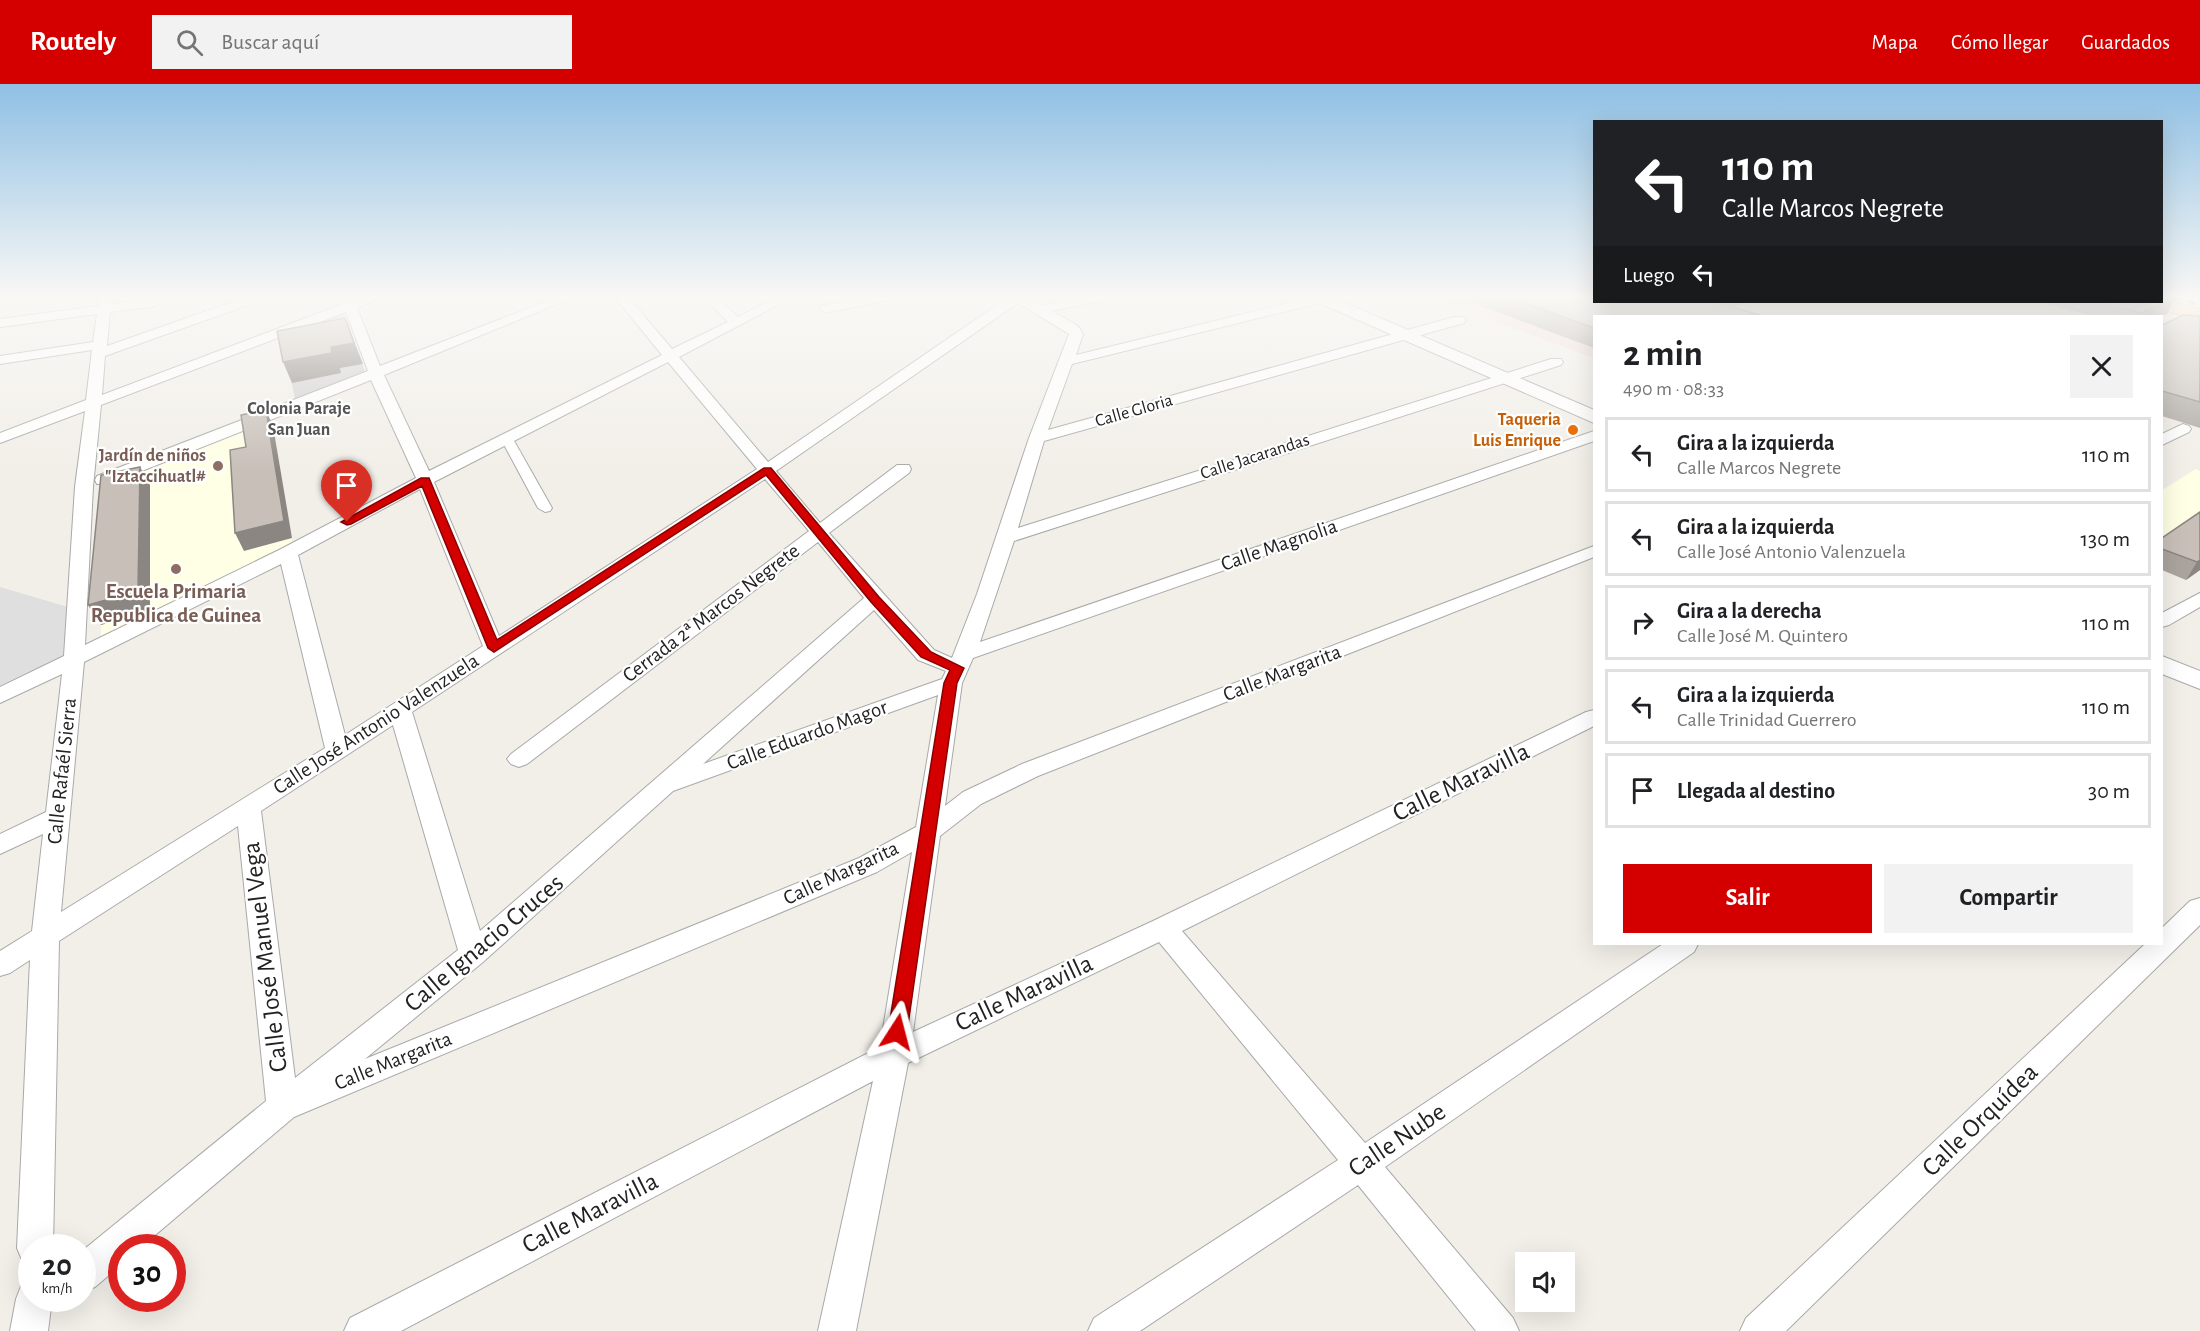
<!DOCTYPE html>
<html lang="es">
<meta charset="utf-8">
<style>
body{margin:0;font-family:"Alegreya Sans",sans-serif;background:#f2f2f2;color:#202124;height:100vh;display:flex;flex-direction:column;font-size:22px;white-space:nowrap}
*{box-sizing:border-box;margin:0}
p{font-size:20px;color:#757577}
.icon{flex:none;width:33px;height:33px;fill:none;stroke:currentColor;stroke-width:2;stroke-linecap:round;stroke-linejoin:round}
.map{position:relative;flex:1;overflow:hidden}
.sheet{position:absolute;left:1593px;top:231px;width:570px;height:630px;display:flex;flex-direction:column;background:#fff;border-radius:0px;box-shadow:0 6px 24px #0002}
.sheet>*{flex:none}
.banner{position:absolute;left:1593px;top:36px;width:570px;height:183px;border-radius:0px;box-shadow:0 6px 24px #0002;background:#202124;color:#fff;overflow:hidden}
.tools{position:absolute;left:1515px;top:1168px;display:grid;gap:12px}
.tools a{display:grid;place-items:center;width:60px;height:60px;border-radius:0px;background:#fff;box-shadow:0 6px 24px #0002;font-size:30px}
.speed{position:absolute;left:18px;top:1150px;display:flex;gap:12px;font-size:30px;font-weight:700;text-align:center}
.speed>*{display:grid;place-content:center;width:78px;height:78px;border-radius:50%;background:#fff;box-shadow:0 6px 24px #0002;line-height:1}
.speed small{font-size:15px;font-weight:400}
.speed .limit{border:9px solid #d22;background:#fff;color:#111}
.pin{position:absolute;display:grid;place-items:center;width:51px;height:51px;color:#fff;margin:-62px -26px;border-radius:50% 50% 50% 0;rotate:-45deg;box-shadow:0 0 6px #0007}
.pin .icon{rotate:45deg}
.me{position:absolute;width:66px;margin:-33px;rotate:9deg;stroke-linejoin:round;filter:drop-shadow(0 0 4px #0008)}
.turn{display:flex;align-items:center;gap:21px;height:126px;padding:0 30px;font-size:27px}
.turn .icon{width:78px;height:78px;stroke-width:2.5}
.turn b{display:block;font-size:42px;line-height:51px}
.then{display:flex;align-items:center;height:57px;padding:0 30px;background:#0003;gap:12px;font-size:22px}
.round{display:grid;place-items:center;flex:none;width:63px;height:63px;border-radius:0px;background:#f2f2f2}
.head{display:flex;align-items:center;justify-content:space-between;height:102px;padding:0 30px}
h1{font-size:36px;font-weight:700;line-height:45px}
.button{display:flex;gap:12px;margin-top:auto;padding:12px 30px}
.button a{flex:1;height:69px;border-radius:0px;background:#d40000;color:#fff;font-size:24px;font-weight:700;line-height:69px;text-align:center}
.button a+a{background:#f2f2f2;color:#202124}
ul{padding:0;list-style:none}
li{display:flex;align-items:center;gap:18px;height:75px;margin:0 12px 9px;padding:0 18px;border:3px solid #e0e0e0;border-radius:0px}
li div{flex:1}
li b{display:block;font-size:22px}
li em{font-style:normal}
header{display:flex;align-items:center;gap:36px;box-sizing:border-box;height:84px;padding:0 30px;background:#d40000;color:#fff}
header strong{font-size:28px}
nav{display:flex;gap:33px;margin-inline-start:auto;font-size:21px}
.search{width:420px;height:54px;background:#f2f2f2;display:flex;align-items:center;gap:15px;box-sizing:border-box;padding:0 21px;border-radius:0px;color:#757577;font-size:22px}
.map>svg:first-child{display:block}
</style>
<header>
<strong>Routely</strong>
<div class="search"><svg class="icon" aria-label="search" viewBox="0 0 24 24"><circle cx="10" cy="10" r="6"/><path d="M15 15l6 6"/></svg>Buscar aquí</div>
<nav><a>Mapa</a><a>Cómo llegar</a><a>Guardados</a></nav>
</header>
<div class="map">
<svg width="2200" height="1247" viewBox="0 0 2200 1247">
<rect width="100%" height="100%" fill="#f2efe9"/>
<path fill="#e0dfdf" d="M0,503L78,526L73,573L0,610Z"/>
<path fill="#f2dad9" d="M1427,212H1594V274Z"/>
<g fill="#ffffe5">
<path d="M272,337L293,462L100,561L112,398Z"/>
<path d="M2196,385L2200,387V486H2162V406Z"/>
</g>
<path fill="#d0d0d0" d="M343,229L366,290L295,315L282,252Z"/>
<path fill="#e2e2e2" d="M1753,218H2053L2092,232H1711Z"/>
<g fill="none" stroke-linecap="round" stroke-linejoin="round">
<g stroke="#a9a9a9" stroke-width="2">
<path id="pedestrian" d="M507,351L513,355L552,424L550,427L545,428L538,424L501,355Z"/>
</g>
<g stroke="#a9a9a9" stroke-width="2">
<g id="minor">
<path d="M99,212H111L110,220L156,214L162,218L156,222L110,228L107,262L249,212H267L265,215L105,272L102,311L343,220L340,212H352L354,216L365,212H383L357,224L380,282L560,212H577L384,291L429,387L662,271L614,212H627L672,265L728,238L702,212H715L738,233L779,212H795L679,273L768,378L1010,212H1025L1042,222L1088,212H1112L1110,215L1052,227L1078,242L1083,250L1076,271L1317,212H1338L1336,215L1072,280L1048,346L1454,233H1464L1466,236L1464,239L1044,357L1018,444L1551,275H1561L1563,278L1561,281L1014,457L980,558L1594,347V357L973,574L962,599L945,722L963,708L1022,680L1594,462V473L1038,692L981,720L940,752L913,948L1153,837L1586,628L1594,626V642L1182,847L1365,1059L1663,860H1698L1694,868L1385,1083L1513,1234L1519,1247H1476L1358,1101L1140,1247H1088L1094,1234L1338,1076L1159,858L908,979L856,1247H818L873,997L401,1247H344L350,1234L880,963L912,768L877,788L294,1033L140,1164H122V1180L95,1203L82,1208V1167L266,1017L238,742L59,857L53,1164H32V1180L22,1176L17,1164L30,876L10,889L0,892V867L32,847L43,750L0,770V750L46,728L62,590L0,619V603L64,572L75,403L85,327L0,359V349L86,316L92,266L0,280V272L93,258L97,230L0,243V235L98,222ZM1018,219L1069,250L1029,354L977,510L952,574L934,566L829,449L909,389L911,385L909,381H897L820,439L776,387ZM346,228L368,287L97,392L95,396L97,400H109L371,296L416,394L281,465L85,561L93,403L101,321ZM668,278L757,385L499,552L434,398ZM765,395L809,447L511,670L507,675L511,680L519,683L527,680L818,458L864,514L480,847L412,628ZM420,405L483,562L345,651L298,471ZM281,480L325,664L61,828L84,578ZM874,526L918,576L946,587L942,595L703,680ZM938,611L916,743L859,774L365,975L483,878L673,707ZM393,641L458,866L295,994L261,727Z"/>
<path d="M870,212H894L888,216L826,229L820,225L821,222Z"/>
<path d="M2183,340L2189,342L2191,345L2189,348L2162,361V350Z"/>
<path d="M2200,509V523L2169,541L2162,543V529Z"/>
<path d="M2200,814V841L1786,1247H1740L1746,1234L2145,860H2162V844L2190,817Z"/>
<path d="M32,1198V1215H52L48,1247H10L16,1215L21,1202Z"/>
</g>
</g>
<g stroke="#a9a9a9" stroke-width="2">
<g id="tertiary">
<path d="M1308,212H1329L1594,326V339L1310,215Z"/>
<path d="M2162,572L2200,587V605L2162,590Z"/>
</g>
</g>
<g stroke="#a06b00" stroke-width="1">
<path id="primary" d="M2162,214L2200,225V237L2149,222L2147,218H2162Z"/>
</g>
<use href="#pedestrian" fill="#fff" fill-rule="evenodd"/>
<use href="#minor" fill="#fff" fill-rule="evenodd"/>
<use href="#tertiary" fill="#fff" fill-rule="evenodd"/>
<use href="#primary" fill="#fcd6a4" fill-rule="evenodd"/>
<path stroke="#707070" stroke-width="3" stroke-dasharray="8 8" stroke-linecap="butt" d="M2172,212L2200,221"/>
</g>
<g fill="#aba49e">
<path d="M1454,212H1594V218H1749L1733,223L1594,232V264Z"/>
<path d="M2048,218H2162L2167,230L2160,232H2092L2047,220Z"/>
<path d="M2200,232V344L2162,332V241Z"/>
<path d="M2200,428V486L2186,496L2162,486V454Z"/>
</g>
<g fill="#8b8681">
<path d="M2175,215L2167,230L2160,232H2138L2140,229Z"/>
<path d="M1708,218H1749L1706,232Z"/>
<path d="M345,234L363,280L340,284L341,289L292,299L283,278L331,263Z"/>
<path d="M266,326L273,342L292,454L244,467L235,449Z"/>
<path d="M140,383L150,401V527L101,541L88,521Z"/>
<path d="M2200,476V486L2186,496L2197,478Z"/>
</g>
<g fill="#c7bfb8" stroke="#8b8681" stroke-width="1.5">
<path d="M1505,212H1594V218H1714L1763,232H1594V244Z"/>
<path d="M2162,212H2166L2175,215L2140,229L2099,218H2162Z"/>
<path d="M2183,231L2200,232V318L2162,307V241Z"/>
<path d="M345,234L354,259L331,263L332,269L283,278L277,247Z"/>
<path d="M266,326L284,437L235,449L230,366L246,363L241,331Z"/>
<path d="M140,383L138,507L88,521L101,391Z"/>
<path d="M2200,428V476L2197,478L2162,465V454Z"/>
</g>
<linearGradient id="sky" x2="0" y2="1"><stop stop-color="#8fc0e4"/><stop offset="0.55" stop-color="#f9f8f5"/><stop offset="1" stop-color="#f9f8f5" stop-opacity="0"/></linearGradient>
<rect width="2200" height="387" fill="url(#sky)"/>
<path fill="#d40000" stroke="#8a0000" stroke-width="1.5" d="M764,384H771L879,513L931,568L964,584L957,599L907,948L904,954L897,956L891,954L888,948L944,599L950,586L921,573L871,518L766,391L494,568L488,564L422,402L351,440L347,441L341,438L421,394H429L497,556Z"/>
<circle fill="#e8710a" stroke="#fff" stroke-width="2" cx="1573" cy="346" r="6"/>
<g fill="#8d6e63" stroke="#fff" stroke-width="2">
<circle cx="218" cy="382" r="6"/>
<circle cx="176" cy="485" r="6"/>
</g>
<g text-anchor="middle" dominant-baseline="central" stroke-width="4.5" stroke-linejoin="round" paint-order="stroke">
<g font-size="18" font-weight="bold" fill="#555" stroke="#fff">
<text x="299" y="325">Colonia Paraje<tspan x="299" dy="21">San Juan</tspan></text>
</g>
<g font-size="18" fill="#222" stroke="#fff">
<text transform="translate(1134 327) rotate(-16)">Calle Gloria</text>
<text transform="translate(1255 373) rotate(-18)">Calle Jacarandas</text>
</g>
<g font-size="18" font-weight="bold" fill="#c56008" stroke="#fff" text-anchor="end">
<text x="1561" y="336">Taqueria<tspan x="1561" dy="21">Luis Enrique</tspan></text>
</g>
<g font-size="18" font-weight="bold" fill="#785e54" stroke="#fff" text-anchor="end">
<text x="206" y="372">Jardín de niños<tspan x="206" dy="21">"Iztaccihuatl#</tspan></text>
</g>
<g font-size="21" fill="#222" stroke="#fff">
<text transform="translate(1279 461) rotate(-19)">Calle Magnolia</text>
<text transform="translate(711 529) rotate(-37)">Cerrada 2ª Marcos Negrete</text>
<text transform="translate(1282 589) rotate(-21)">Calle Margarita</text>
<text transform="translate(376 640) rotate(-33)">Calle José Antonio Valenzuela</text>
<text transform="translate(807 651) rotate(-20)">Calle Eduardo Magor</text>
<text transform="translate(62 687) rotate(-84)">Calle Rafaél Sierra</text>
<text transform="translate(841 789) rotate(-25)">Calle Margarita</text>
<text transform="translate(393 977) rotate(-22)">Calle Margarita</text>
</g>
<g font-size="21" font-weight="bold" fill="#785e54" stroke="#fff">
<text x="176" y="507">Escuela Primaria<tspan x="176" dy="24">Republica de Guinea</tspan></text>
</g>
<g font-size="26" fill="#222" stroke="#fff">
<text transform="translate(1461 698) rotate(-26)">Calle Maravilla</text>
<text transform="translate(484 859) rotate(-40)">Calle Ignacio Cruces</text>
<text transform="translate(265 873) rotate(-97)">Calle José Manuel Vega</text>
<text transform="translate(1024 909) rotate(-25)">Calle Maravilla</text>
<text transform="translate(1980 1036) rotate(-44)">Calle Orquídea</text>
<text transform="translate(1397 1056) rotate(-34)">Calle Nube</text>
<text transform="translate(590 1129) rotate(-27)">Calle Maravilla</text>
</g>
</g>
</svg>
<div class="tools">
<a><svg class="icon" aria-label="sound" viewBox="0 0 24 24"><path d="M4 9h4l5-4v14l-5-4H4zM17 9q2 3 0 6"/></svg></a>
</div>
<div class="speed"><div>20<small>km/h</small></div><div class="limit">30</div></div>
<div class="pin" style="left:347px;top:438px;background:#d93025"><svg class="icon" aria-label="arrive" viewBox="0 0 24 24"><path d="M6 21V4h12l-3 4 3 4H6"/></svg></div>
<svg class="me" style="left:897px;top:948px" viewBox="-20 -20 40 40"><path d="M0-17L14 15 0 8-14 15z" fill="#d40000" stroke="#fff" stroke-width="4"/></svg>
<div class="banner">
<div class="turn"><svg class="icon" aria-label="left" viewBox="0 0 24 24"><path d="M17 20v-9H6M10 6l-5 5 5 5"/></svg><div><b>110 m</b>Calle Marcos Negrete</div></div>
<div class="then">Luego<svg class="icon" aria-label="left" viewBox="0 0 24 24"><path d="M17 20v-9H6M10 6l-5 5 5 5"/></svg></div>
</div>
<section class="sheet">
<div class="head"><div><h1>2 min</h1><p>490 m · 08:33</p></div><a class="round"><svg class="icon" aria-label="close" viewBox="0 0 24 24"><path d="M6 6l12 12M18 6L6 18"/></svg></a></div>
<ul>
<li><svg class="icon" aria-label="left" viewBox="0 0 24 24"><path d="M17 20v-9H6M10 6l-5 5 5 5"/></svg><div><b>Gira a la izquierda</b><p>Calle Marcos Negrete</p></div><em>110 m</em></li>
<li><svg class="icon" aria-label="left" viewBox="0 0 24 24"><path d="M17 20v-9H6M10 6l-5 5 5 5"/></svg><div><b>Gira a la izquierda</b><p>Calle José Antonio Valenzuela</p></div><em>130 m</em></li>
<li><svg class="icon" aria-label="right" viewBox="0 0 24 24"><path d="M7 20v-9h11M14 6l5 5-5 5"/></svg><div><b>Gira a la derecha</b><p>Calle José M. Quintero</p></div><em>110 m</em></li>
<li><svg class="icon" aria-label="left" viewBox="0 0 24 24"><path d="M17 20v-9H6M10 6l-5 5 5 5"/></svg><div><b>Gira a la izquierda</b><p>Calle Trinidad Guerrero</p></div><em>110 m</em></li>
<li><svg class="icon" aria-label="arrive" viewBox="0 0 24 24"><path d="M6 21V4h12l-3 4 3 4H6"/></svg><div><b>Llegada al destino</b></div><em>30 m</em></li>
</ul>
<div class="button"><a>Salir</a><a>Compartir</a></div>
</section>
</div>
